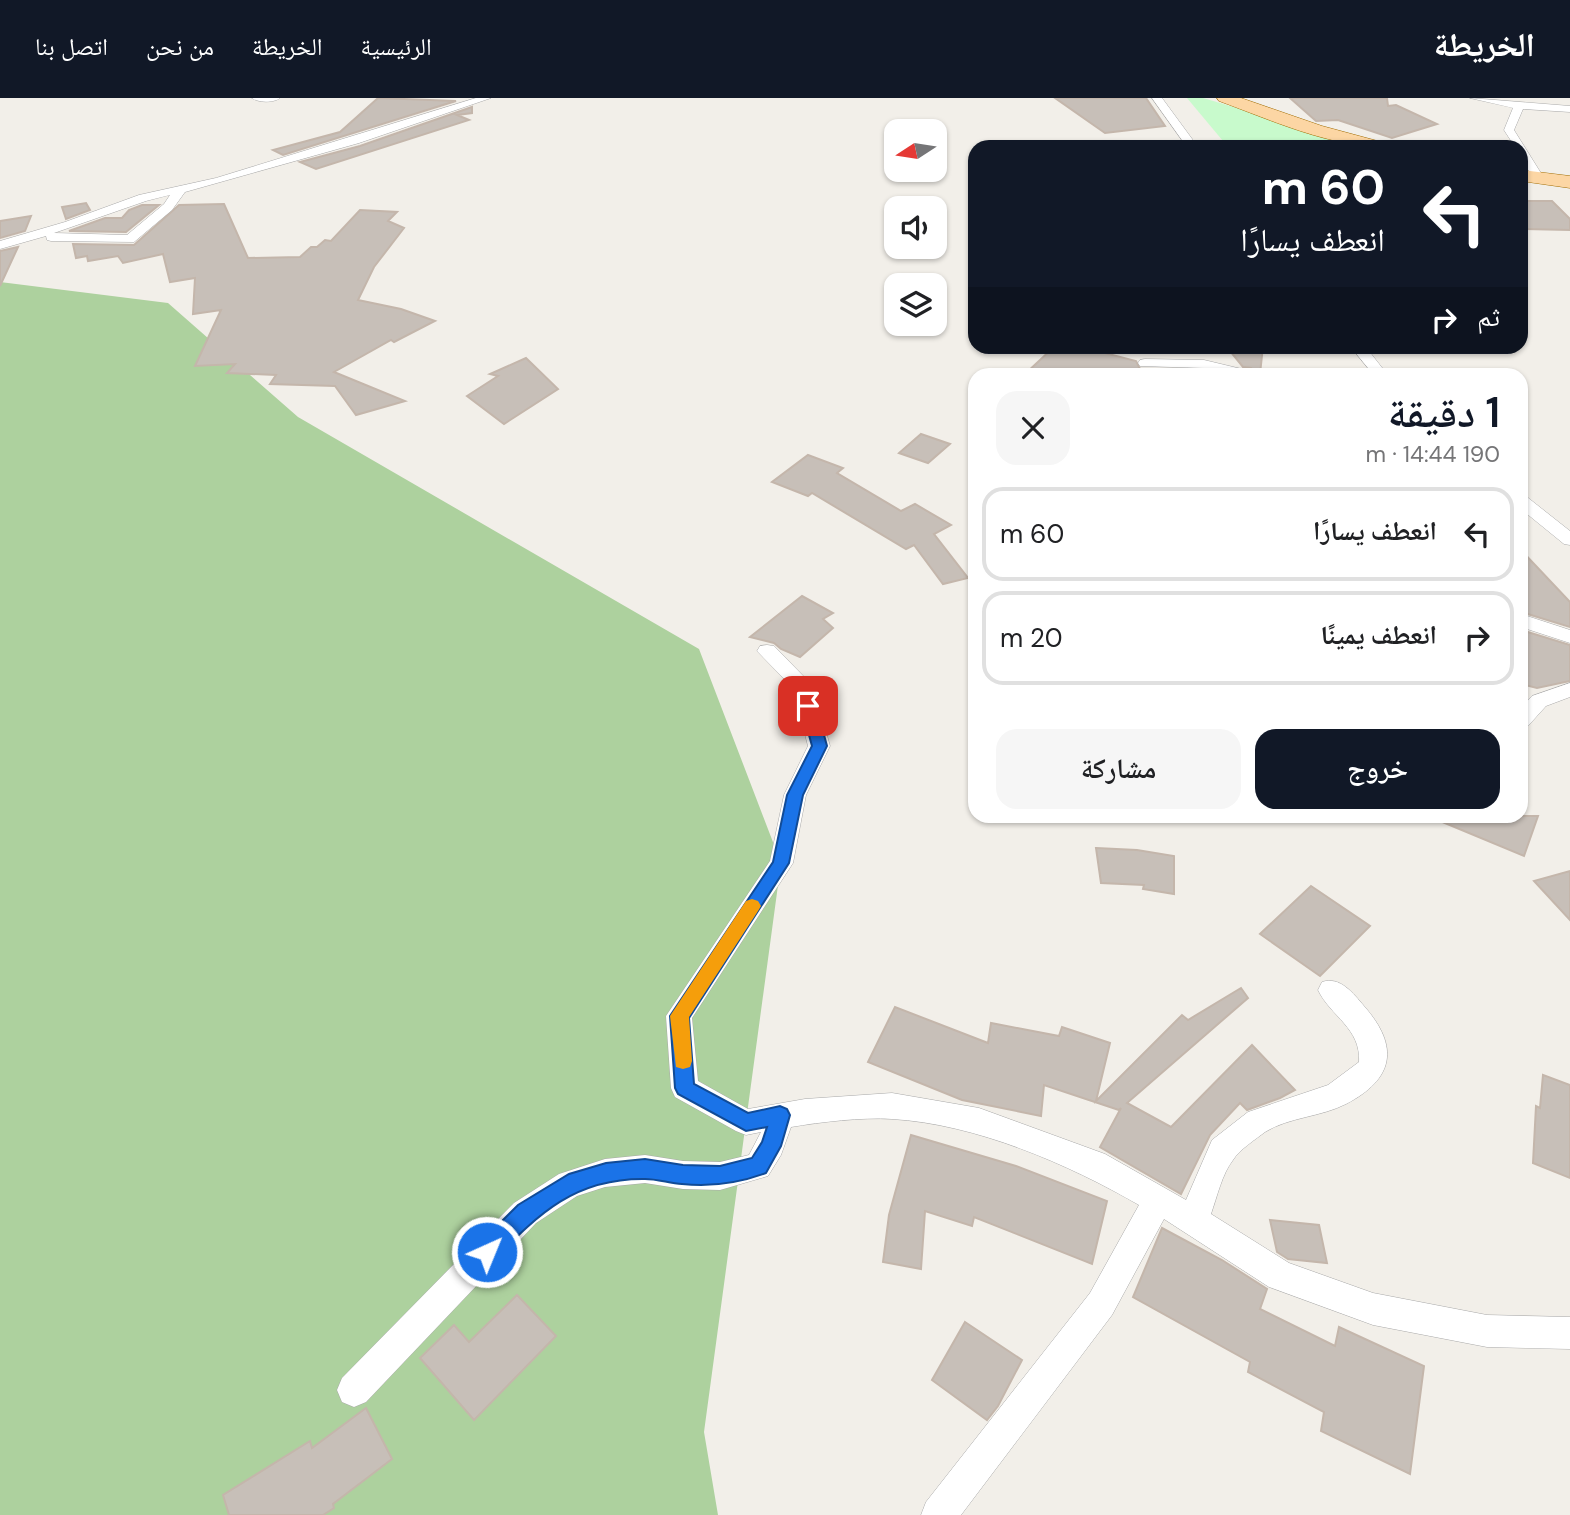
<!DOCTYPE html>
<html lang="ar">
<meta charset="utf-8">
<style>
body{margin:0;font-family:"DM Sans","Noto Naskh Arabic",sans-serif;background:#f6f6f6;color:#202124;direction:rtl;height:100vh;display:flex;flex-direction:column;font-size:26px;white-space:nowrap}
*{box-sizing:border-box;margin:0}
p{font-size:23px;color:#757577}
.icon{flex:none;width:38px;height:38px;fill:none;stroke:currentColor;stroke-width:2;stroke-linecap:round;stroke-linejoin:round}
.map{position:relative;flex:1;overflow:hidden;direction:ltr}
.drawer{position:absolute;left:968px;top:270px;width:560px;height:455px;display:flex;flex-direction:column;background:#fff;border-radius:21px;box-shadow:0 2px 5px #0004;direction:rtl}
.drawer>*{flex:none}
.guide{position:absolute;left:968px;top:42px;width:560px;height:214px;border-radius:21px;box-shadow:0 2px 5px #0004;direction:rtl;background:#111827;color:#fff;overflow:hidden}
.needle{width:46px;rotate:258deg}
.buttons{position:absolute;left:884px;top:21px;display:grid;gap:14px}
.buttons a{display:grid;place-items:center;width:63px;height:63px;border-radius:14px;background:#fff;box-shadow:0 2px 5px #0004;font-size:35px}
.pin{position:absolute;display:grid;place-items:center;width:60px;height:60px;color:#fff;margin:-30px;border-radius:14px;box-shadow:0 4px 10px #0006}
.me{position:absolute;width:77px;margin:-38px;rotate:44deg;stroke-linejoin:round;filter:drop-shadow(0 0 5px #0008)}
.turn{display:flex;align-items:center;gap:24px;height:147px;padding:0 28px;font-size:32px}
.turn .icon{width:91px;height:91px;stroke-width:2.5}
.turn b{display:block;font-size:49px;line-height:60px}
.then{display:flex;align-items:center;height:66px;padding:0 28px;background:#0003;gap:14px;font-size:26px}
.round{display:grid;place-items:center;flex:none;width:74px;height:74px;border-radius:21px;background:#f6f6f6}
.overview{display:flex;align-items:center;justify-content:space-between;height:119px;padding:0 28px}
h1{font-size:42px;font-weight:600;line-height:52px;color:#111827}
.action{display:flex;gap:14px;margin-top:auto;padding:14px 28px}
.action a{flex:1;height:80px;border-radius:21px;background:#111827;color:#fff;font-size:28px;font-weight:600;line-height:80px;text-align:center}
.action a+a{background:#f6f6f6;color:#202124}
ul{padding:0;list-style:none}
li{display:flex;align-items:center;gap:21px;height:94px;margin:0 14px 10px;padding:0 14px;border:4px solid #e0e0e0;border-radius:21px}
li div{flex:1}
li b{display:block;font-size:26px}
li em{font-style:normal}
header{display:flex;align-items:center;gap:42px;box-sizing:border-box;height:98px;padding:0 35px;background:#111827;color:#fff}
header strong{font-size:33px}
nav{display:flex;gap:38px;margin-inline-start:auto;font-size:24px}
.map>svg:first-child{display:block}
</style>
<header>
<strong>الخريطة</strong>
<nav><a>الرئيسية</a><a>الخريطة</a><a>من نحن</a><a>اتصل بنا</a></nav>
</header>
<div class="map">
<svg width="1570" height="1417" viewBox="0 0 1570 1417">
<rect width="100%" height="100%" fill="#f2efe9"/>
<path fill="#add19e" d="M0,184L168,205L298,319L699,551L781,765L704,1334L718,1417H0Z"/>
<path fill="#c8facc" d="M1187,0H1203L1369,49H1228Z"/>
<g fill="#c7bfb8" stroke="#c4b6ab" stroke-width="2">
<path d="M378,0L456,3L283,57L273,52L340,34Z"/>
<path d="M1055,0H1146L1165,28L1105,35Z"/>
<path d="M1290,0H1387L1388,8L1396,7L1437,26L1392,40L1338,22L1316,23Z"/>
<path d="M472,9V15L457,17L469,22L316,71L300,64L360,48Z"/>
<path d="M1521,103H1552L1570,121V132L1521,131Z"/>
<path d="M86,105L90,112L66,121L62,109Z"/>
<path d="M224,106L248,160L300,159L311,149H317L325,142L331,143L360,112L397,114L388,123L404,130L374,169L358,202L401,211L435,223L394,244L391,242L334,274L405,303L356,317L335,288L270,286L276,277L227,275L235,266L195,268L221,212L193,216L195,180L170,184L163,156L123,165L118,158L88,163L87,158L76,160L73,146L134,147L179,107Z"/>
<path d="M142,107H159L126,134L69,133L105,120H122L129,112Z"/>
<path d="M31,118L25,133L0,140V123Z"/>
<path d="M18,149L0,188V153Z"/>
<path d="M1055,248H1078L1136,263L1140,271H1155L1154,276H1025Z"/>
<path d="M1226,248H1263L1260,276H1255L1251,270L1243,269Z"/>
<path d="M526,260L558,291L504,326L467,298L498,278L490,276Z"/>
<path d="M921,336L950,346L928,365L899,355Z"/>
<path d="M808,357L843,370L837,375L901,413L915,406L951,427L934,436L968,480L943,486L914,447L906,451L812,395L808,398L772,384Z"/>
<path d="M1521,452L1570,504V529L1521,514Z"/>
<path d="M802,498L833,515L823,521L833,530L800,559L781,551L774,545L750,539Z"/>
<path d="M1521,532L1570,547V583L1537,590L1521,586Z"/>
<path d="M1428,718H1538L1524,758Z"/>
<path d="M1096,750L1137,752L1174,758V796L1143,791L1144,787L1101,785Z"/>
<path d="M1570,773V822L1534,783Z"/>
<path d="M1311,788L1370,828L1320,878L1260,836Z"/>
<path d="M1241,890L1248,900L1127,1005L1171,1029L1252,947L1295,992L1280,1000L1247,1012L1240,1005L1210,1037L1181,1096L1100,1049L1121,1010L1119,1012L1044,987L1041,1018L962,1002L868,964L895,909L988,945L991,925L1059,938L1062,929L1110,945L1096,1003L1182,917L1188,922Z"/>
<path d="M1543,977L1570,987V1080L1533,1065L1536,1008L1540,1010Z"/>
<path d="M911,1037L1016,1068L1107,1103L1092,1166L974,1119L972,1128L925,1113L921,1171L883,1164L889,1117Z"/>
<path d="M1270,1122L1319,1127L1327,1165L1288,1161L1277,1154Z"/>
<path d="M1162,1130L1222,1162L1267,1191L1260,1211L1335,1248L1339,1229L1424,1268L1410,1376L1321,1333L1324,1314L1248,1274L1250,1264L1133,1199Z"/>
<path d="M517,1197L556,1238L474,1322L420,1260L454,1227L469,1244Z"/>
<path d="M965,1224L1022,1262L998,1308L987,1322L932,1282Z"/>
<path d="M366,1310L392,1361L333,1406L334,1410L323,1417H229L223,1397L310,1343L312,1350Z"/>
</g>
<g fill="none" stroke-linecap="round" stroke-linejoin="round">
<g stroke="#a9a9a9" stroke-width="1">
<g id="street">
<path d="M252,0H280C274,5 258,5 252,0Z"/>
<path d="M476,0H491L359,45L185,94L172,112L134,144L51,143L47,142L46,138L0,151V143L65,124L139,97L216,80ZM170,97L164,106L127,137L54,135L146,103Z"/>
<path d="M1152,0H1162L1198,49H1187Z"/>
<path d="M1470,0L1570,8V14L1523,11L1514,32L1544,80L1542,82H1534L1521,60V49H1515L1504,32L1513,10Z"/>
<path d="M1350,248H1365L1387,276H1373Z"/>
<path d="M1145,261L1204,262L1250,273L1252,276H1229L1204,270L1140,268L1138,265L1140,262Z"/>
<path d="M1521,398L1527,399L1570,433V447L1564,446L1521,411Z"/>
<path d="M1521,516L1570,532V545L1521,529Z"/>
<path d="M767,547L774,548L813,588L830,648L806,697L793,765L692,920L698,983L748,1011L805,1001L892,995L979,1010L1105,1056L1186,1102L1212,1042L1248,1014L1328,987L1359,964C1361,930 1331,919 1318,892L1322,884C1340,878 1353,895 1364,908C1400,949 1394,981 1346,1006C1321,1019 1289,1019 1265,1034C1256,1041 1239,1052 1233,1062C1222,1076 1217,1099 1211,1116L1289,1165L1373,1195L1487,1217L1570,1219V1251L1487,1249L1373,1227L1269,1189L1164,1121L1112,1217L961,1417H921L926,1404L1090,1195L1139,1107C1068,1066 976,1026 892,1021C862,1019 821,1024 791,1029L781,1057L768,1078L720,1092L683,1091L645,1085L605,1089L577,1098L536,1125L366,1304L354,1309L342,1304L337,1292L342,1280L514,1105L559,1076L605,1061L645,1057L683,1063L720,1064L749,1057L761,1034L746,1037L736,1033L675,999L671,990L666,918L770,763L784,697L808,648L793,590L757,553L760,548Z"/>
<path d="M1570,585V599L1546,608L1528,628L1521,630V610L1532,598Z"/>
</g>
</g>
<g stroke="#a06b00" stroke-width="1">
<g id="primary">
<path d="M1217,0H1241L1322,28L1385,45L1388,49C1329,49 1274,23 1219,3Z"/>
<path d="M1521,72L1570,78V90L1521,83Z"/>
</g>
</g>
<use href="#street" fill="#fff" fill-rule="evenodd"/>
<use href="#primary" fill="#fcd6a4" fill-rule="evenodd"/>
</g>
<path fill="#1a73e8" stroke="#114b97" stroke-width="2" d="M808,603L816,608L827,648L803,697L789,765L689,920L694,986L748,1015L780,1008L787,1011L790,1017L781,1048L766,1075C739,1085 710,1089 682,1086C669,1085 657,1081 645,1081C576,1080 539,1115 495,1161L487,1165L479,1161L476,1154L479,1146L518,1107L569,1076L606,1065L645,1061L683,1067L720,1068L752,1060L762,1044L767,1029L746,1033L678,996L675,990L670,918L773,764L787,697L812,648L801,608Z"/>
<path fill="#f59e0b" d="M752,801L758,803L761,808L758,813L689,919L692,963L690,969L683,971L676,969L670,918L746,803Z"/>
</svg>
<div class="buttons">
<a><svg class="needle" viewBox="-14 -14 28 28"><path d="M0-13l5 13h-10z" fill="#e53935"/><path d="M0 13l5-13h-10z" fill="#757577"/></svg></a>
<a><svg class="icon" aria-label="sound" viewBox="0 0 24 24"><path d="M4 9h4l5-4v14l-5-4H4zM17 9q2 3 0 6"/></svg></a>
<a><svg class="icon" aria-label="layers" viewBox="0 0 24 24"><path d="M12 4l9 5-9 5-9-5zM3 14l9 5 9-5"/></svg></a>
</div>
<div class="pin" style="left:808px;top:608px;background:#d93025"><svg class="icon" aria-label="arrive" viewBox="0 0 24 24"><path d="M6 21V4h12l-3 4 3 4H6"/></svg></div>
<svg class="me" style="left:487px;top:1154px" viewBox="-20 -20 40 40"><circle r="17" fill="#1a73e8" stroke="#fff" stroke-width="3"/><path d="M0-11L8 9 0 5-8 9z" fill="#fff"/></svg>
<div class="guide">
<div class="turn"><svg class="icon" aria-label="left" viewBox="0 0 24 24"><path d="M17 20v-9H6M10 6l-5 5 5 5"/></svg><div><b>60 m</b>انعطف يسارًا</div></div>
<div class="then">ثم<svg class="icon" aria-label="right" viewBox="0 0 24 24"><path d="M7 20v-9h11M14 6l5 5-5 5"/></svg></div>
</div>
<section class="drawer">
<div class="overview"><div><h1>1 دقيقة</h1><p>190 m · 14:44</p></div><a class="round"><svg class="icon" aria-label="close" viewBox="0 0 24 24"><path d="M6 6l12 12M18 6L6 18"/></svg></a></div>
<ul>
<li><svg class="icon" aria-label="left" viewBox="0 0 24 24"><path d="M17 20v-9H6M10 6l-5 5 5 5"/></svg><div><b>انعطف يسارًا</b></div><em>60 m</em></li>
<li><svg class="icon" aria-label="right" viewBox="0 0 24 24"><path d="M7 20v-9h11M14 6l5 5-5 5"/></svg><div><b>انعطف يمينًا</b></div><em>20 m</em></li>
</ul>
<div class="action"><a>خروج</a><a>مشاركة</a></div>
</section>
</div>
